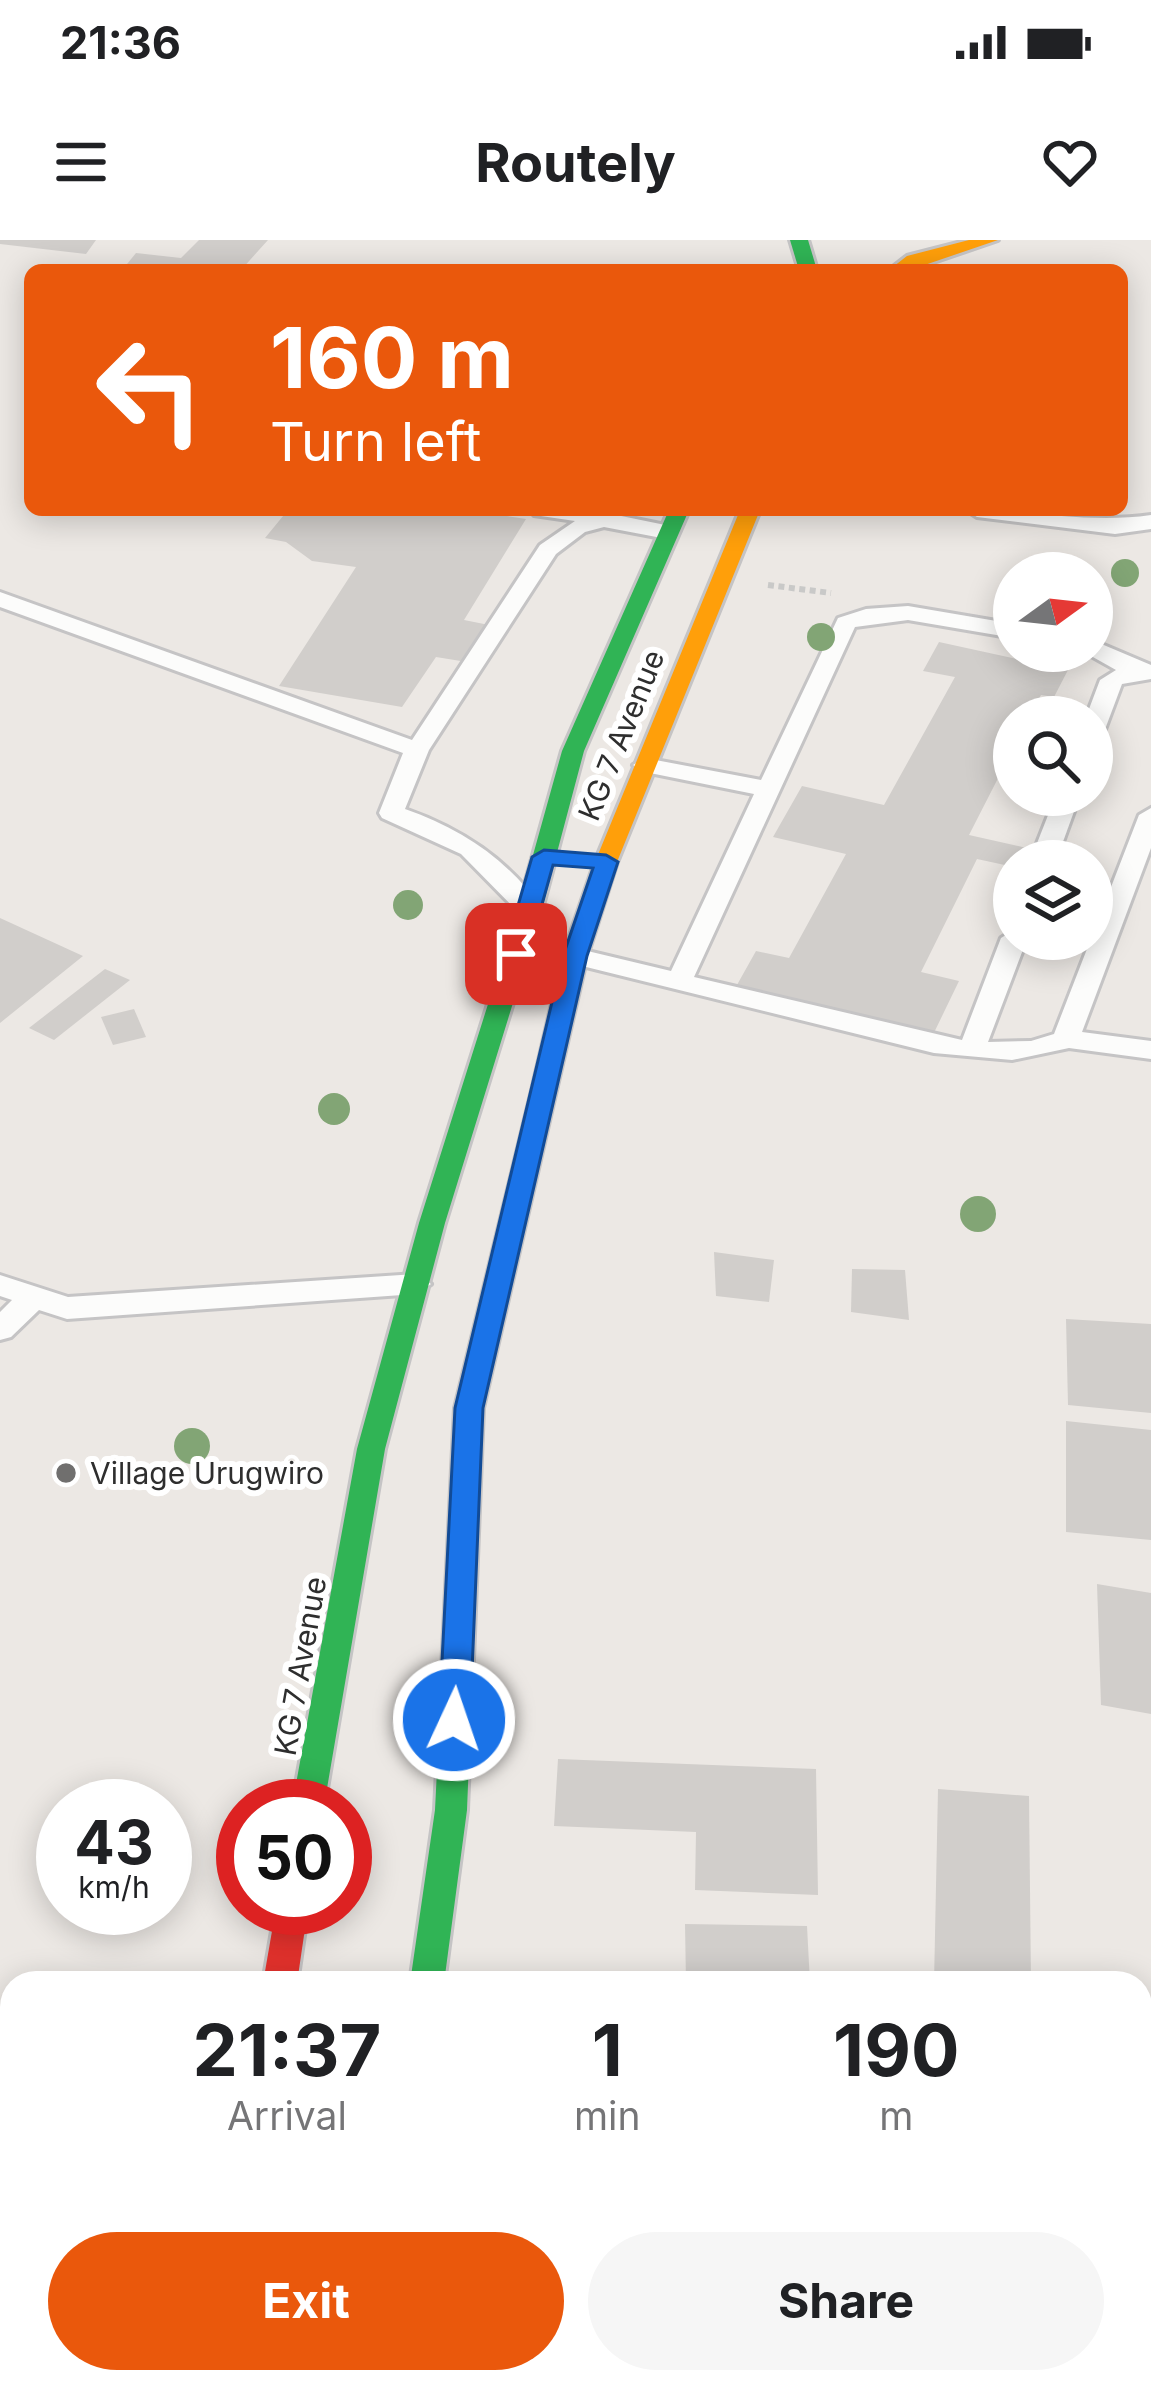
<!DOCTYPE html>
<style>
body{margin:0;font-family:Inter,sans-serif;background:#f6f6f6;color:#202124;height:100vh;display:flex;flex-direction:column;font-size:45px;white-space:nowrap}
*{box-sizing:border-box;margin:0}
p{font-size:39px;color:#757577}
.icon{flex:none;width:66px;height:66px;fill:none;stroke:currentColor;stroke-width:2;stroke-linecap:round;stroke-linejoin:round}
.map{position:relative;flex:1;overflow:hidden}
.details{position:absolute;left:0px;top:1731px;width:1152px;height:423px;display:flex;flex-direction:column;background:#fff;border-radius:36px 36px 0 0;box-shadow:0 6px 30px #0003}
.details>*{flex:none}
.guide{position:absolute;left:24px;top:24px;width:1104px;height:252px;border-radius:18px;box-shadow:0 6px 30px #0003;background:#ea580c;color:#fff;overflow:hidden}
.needle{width:78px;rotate:75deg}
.fabs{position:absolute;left:993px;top:312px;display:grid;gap:24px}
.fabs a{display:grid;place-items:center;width:120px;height:120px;border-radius:50%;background:#fff;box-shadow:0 6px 30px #0003;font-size:60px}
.speed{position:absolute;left:36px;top:1539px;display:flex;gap:24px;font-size:60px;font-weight:700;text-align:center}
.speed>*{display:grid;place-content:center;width:156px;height:156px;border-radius:50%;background:#fff;box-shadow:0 6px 30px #0003;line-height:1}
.speed small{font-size:30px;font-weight:400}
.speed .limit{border:18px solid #d22;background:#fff;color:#111}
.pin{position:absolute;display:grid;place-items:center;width:102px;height:102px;color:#fff;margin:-51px;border-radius:24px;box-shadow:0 6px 18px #0006}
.me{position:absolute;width:132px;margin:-66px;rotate:3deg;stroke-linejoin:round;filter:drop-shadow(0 0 9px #0008)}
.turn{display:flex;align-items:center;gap:42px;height:252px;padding:0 48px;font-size:54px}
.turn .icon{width:156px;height:156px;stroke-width:2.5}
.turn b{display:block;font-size:84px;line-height:102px}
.eta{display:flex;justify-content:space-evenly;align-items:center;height:204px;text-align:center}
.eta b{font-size:72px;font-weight:700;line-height:84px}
.cta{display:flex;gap:24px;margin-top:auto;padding:24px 48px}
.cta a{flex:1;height:138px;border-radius:72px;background:#ea580c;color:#fff;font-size:48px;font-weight:700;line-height:138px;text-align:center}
.cta a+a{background:#f6f6f6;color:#202124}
.status{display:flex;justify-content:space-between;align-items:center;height:84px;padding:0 60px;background:#fff;direction:ltr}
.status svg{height:33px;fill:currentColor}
header{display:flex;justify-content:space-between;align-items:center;height:156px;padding:0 48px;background:#fff;font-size:54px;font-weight:700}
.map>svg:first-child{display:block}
</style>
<div class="status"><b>21:36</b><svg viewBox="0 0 49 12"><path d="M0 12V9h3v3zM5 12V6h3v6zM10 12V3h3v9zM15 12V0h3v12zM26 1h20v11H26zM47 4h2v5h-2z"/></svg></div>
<header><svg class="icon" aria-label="menu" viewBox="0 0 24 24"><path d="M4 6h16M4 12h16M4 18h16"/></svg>Routely<svg class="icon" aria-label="heart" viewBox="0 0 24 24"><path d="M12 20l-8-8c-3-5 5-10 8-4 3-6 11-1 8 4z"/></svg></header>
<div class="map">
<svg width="1151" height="2153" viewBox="0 0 1151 2153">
<rect width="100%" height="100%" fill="#ece8e4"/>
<g fill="#d1cecb">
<path d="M0,0H96L86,14L0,4Z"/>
<path d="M199,0H268L241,30L123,29L136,13L181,18Z"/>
<path d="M288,270H469L526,279L464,380L494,386L473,423L436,417L402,467L279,446L356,327L312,321L286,302L265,298Z"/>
<path d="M939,402L1068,430L1054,457L1041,455L1029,477H1014V507L969,595L1031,609L1025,621H1014V627L977,619L921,732L959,741L930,801L733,752L756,711L789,718L846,614L773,597L802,546L884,565L955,437L923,431Z"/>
<path d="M0,678L83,716L0,783Z"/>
<path d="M105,729L130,740L54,800L29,788Z"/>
<path d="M134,769L146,797L113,805L101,777Z"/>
<path d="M714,1012L774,1020L769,1062L716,1056Z"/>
<path d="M852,1029L905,1030L909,1080L851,1072Z"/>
<path d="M1066,1079L1151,1084V1173L1068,1165Z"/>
<path d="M1066,1181L1151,1190V1300L1066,1292Z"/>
<path d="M1097,1344L1151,1353V1474L1101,1465Z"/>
<path d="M558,1519L816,1529L818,1655L695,1650L696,1592L554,1586Z"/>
<path d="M938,1549L1029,1556L1031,1743H934Z"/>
<path d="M685,1684L807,1686L810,1743H686Z"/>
<path d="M0,2079L12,2082V2142H26L22,2153H0Z"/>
<path d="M1140,2080L1151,2081V2153H1117V2142H1140Z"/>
<path d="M689,2142H979L980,2153H690Z"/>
</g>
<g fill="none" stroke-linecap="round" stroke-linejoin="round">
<g stroke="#c5c4c5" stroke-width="6">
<g id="lane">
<path d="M531,270H592L675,287L678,292L667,299L604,287L585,292L556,314L429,510L405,569C462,589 507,619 543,669L530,677L521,675L461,614L382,578L379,573L403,513L0,367V352L412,500L540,305L575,281L534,275Z"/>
<path d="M966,270C1028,270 1090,284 1151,275V289L1115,294L977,277Z"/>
<path d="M908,366L1014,384V398L908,380L855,387L694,737L962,800L1001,698L1014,690V699H1027L988,802L1031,801L1054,794L1139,575L1151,568V608L1082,792L1151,801V819L1069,808L1012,820L934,813L566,722L562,716L575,708L671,731L754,554L645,532L633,525L645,518L761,540L838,378L866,369Z"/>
<path d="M1092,400L1151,425V439L1122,444L1104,492L1092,499V477H1086L1100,440L1116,430L1084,412L1092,411Z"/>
<path d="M1056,555H1080L1056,621H1030Z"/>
<path d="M416,1034L431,1044L416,1054L67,1079L39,1070L11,1097L0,1100V1072L12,1060L0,1056V1035L68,1057Z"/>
<path d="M993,2142H1033L1034,2153H994Z"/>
</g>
</g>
<g stroke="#c5c4c5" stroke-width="6">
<g id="fast">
<path d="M790,0H808L817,30H799Z"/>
<path d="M669,270H689L584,511L542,669L445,983L385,1209L324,1566H292L357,1209L419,983L518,669L562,511Z"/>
<path d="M545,838L557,846L483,1168L467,1570L444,1743H410L435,1570L455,1168L533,846Z"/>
<path d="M355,2142H391L389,2153H353Z"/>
</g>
</g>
<g stroke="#c5c4c5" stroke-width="6">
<g id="slow">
<path d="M969,0H998L910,30H889L907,16Z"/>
<path d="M740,270H760L617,622L587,716L557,846L554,852H536L533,846L563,716L595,622Z"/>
</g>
</g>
<g stroke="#c5c4c5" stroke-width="6">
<g id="jam">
<path d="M276,1668H308L297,1743H263Z"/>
<path d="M198,2142H234L232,2153H196Z"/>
</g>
</g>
<path stroke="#c9c9c8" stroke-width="6" stroke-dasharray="6 4.5" stroke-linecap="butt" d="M768,345L831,353"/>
<use href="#lane" fill="#fcfcfb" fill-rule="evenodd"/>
<use href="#fast" fill="#30b455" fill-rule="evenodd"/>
<use href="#slow" fill="#ff9f0a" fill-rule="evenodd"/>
<use href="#jam" fill="#e5322d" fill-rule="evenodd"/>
</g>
<g fill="#82a575">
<circle cx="1125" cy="333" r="14"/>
<circle cx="821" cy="397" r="14"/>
<circle cx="408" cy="665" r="15"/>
<circle cx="334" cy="869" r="16"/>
<circle cx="978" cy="974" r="18"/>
<circle cx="192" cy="1206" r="18"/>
</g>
<path fill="#1a73e8" stroke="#114b97" stroke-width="3" d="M544,610L606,615L618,622L587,716L483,1168L470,1480L465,1489L454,1493L444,1489L439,1480L455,1168L563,716L593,628L553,625L528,714L524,720H508L504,714L532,617Z"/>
<circle fill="#706f6e" stroke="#fff" stroke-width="4.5" cx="66" cy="1233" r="12"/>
<g text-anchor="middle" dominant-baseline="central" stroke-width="12" stroke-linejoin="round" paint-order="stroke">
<g font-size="30" fill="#2e2e2e" stroke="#fff">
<text transform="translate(621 495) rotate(-68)">KG 7 Avenue</text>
<text transform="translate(300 1426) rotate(-80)">KG 7 Avenue</text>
</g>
<g font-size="30" fill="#2e2e2e" stroke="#fff" text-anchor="start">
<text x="90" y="1233">Village Urugwiro</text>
</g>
</g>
</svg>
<div class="fabs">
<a><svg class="needle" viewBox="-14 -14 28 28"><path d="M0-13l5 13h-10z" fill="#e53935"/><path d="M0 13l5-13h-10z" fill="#757577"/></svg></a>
<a><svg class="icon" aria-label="search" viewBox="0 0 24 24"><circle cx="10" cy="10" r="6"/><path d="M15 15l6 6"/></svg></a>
<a><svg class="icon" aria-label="layers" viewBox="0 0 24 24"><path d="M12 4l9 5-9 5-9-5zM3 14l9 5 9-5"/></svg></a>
</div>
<div class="speed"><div>43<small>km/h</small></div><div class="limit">50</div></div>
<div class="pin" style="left:516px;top:714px;background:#d93025"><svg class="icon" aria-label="arrive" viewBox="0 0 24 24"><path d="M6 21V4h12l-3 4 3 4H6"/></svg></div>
<svg class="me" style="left:454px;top:1480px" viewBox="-20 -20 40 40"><circle r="17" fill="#1a73e8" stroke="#fff" stroke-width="3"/><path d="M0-11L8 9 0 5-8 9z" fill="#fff"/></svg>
<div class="guide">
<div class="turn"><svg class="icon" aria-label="left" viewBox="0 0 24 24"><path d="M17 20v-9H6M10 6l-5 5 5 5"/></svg><div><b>160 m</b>Turn left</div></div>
</div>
<section class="details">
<div class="eta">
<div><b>21:37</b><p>Arrival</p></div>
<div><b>1</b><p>min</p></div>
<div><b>190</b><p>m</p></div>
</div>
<div class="cta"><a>Exit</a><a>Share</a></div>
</section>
</div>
